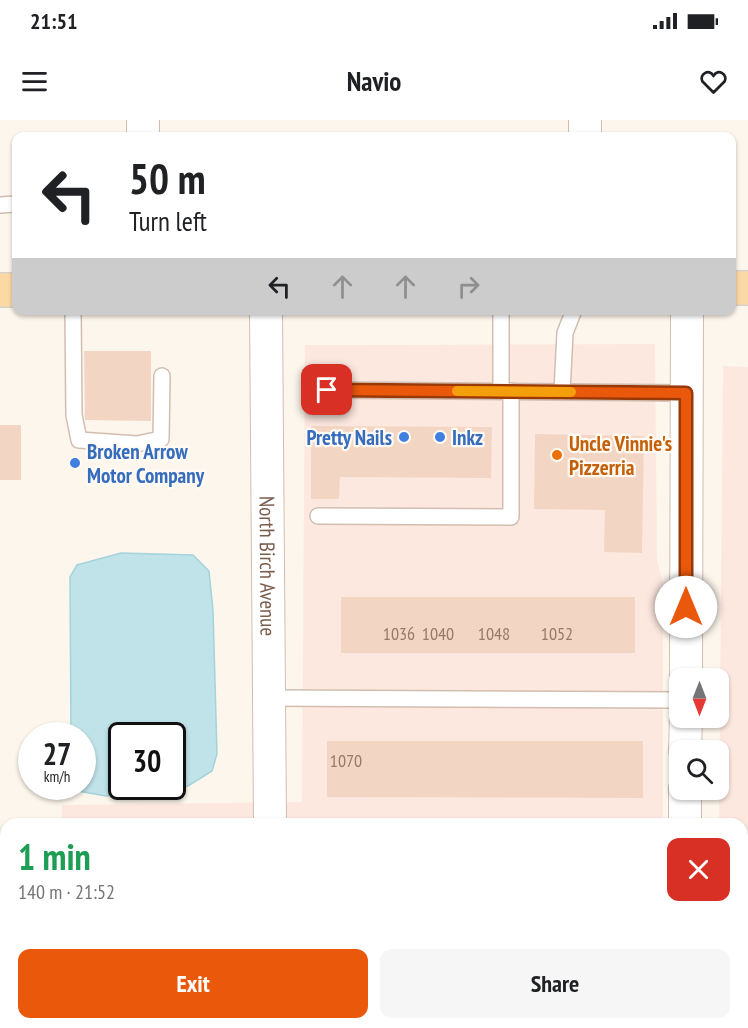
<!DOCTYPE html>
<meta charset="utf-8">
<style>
body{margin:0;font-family:"PT Sans Narrow",sans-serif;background:#f6f6f6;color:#202124;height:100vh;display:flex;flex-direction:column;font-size:22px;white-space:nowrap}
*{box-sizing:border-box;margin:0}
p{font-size:20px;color:#757577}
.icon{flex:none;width:33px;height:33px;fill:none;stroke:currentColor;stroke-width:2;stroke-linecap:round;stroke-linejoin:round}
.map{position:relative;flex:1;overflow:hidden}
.side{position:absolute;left:0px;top:698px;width:748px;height:212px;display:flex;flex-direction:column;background:#fff;border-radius:18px 18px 0 0;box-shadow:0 2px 4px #0004}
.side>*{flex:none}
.hud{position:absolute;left:12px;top:12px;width:724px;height:183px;border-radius:12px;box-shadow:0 2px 4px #0004;background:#fff;color:#202124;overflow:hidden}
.needle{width:39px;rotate:180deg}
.controls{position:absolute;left:669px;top:548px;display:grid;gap:12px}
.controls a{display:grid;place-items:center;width:60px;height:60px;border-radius:12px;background:#fff;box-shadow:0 2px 4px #0004;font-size:30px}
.speed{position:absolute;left:18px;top:602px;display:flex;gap:12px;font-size:30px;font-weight:700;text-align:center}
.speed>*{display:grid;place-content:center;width:78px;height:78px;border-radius:50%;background:#fff;box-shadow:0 2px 4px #0004;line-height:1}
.speed small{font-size:15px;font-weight:400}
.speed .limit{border:3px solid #111;border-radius:9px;background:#fff;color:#111}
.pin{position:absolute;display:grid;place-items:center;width:51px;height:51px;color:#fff;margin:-26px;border-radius:12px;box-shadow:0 3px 9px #0006}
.me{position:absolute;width:66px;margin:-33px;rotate:0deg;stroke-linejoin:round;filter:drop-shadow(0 0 4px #0008)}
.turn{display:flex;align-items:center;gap:21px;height:126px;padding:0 18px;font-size:27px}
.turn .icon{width:78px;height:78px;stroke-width:2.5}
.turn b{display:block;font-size:42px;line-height:51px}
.lanes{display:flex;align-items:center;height:57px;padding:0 18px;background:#0003;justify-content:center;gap:30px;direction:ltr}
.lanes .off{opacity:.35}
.round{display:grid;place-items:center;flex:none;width:63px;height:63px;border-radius:12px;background:#f6f6f6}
.head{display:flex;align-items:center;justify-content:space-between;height:102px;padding:0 18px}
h1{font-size:36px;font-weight:600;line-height:45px;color:#1e9e55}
.action{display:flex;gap:12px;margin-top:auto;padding:12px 18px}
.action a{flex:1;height:69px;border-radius:12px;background:#ea580c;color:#fff;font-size:24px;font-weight:600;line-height:69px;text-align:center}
.action a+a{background:#f6f6f6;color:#202124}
.status{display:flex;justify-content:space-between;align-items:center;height:42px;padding:0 30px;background:#fff;direction:ltr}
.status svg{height:16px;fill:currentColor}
header{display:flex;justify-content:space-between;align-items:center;height:78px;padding:0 18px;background:#fff;font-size:27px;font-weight:600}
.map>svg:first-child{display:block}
</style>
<div class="status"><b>21:51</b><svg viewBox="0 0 49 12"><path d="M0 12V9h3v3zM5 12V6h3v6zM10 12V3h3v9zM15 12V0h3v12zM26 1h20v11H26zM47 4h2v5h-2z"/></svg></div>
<header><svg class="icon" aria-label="menu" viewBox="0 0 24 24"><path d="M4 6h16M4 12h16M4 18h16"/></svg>Navio<svg class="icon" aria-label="heart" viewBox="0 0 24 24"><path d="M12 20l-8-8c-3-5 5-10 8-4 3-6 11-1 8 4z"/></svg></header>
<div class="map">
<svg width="748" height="908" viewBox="0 0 748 908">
<rect width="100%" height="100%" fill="#fdf6ec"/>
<g fill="#fde8e0">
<path d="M655,224L657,441L663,463V703L62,704V685L302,682L305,225Z"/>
<path d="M723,246L748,247V747H743L742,704L719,703Z"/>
<rect x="62" y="903" width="601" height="5"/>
</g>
<path fill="#bfe3e8" stroke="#a5d3da" stroke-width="1.5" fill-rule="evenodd" d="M121,433L193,435L209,451L213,490L217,634L212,651L188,666L106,676L78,671L76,666H82V615H71L70,457L77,445ZM122,615H172V666H122Z"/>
<g fill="#f3d5c3">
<path d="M84,231H151V301L85,300Z"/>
<rect x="0" y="305" width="21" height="55"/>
<path d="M311,306L492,307L491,358L340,357L339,379H311Z"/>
<path d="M535,314L644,316L642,433L604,432L605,390L534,389Z"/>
<rect x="341" y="477" width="294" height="56"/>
<path d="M327,621H643V678L327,677Z"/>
</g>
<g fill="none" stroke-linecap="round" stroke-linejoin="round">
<g stroke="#d1beb0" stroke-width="18">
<g id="lane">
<path d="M0,85L16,84"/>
<path d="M73,190L74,295L79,320L137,324L161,319L162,256"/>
<path d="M327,270L686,273"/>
<path d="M501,271V190"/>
<path d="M562,272L565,213L574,190"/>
<path d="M318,396L511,397V271"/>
<path d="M269,578L680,580"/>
<path d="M183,903V908"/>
</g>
</g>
<g stroke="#d1beb0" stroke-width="34">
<g id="street">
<path d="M143,16V0"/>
<path d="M585,16V0"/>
<path id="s1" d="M266,190L270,704"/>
<path d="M686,558L687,190"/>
<path d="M685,630L686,597"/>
<path d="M685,704V669"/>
<path d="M271,903V908"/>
<path d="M684,908V903"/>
</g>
</g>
<g stroke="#dad1cd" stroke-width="36">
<g id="primary">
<path d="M732,168H748"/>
<path d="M0,170H16"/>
</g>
</g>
<use href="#lane" stroke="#fff" stroke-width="15"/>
<use href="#street" stroke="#fff" stroke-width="32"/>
<use href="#primary" stroke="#fbd9a5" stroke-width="33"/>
</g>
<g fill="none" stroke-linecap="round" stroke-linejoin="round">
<g stroke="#983908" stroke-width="15">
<path id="route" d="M327,270L686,273V487"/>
</g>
<use href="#route" stroke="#ea580c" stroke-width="10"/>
<path stroke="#f59e0b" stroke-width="10" d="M457,271L571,272"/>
</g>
<g fill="#3f7fe0" stroke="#fffaf3" stroke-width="2">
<circle cx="404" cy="317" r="6"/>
<circle cx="440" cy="317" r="6"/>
<circle cx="75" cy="343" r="6"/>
</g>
<circle fill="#e8710a" stroke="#fffaf3" stroke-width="2" cx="557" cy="335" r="6"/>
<g text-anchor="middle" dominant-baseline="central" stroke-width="4.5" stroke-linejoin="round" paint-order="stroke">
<g font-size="18" fill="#987a6a">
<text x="399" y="513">1036</text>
<text x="438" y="513">1040</text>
<text x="494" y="513">1048</text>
<text x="557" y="513">1052</text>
<text x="346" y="640">1070</text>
</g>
<g font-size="21" font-weight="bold" fill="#366cbe" stroke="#fffaf3" text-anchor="start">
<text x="392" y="317" text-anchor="end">Pretty Nails</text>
<text x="452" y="317">Inkz</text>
<text x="87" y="331">Broken Arrow<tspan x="87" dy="24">Motor Company</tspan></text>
</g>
<g font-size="21" font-weight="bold" fill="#c56008" stroke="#fffaf3" text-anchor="start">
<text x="569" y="323">Uncle Vinnie's<tspan x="569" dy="24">Pizzerria</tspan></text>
</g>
<g font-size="21" fill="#7a5c4d" stroke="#fffaf3">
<text stroke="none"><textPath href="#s1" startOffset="256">North Birch Avenue</textPath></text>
</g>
</g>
</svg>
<div class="controls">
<a><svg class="needle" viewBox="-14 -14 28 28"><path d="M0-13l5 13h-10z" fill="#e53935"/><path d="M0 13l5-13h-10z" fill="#757577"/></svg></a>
<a><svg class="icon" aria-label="search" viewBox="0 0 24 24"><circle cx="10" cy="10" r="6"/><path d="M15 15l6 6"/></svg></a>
</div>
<div class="speed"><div>27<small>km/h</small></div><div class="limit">30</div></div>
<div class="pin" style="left:327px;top:270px;background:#d93025"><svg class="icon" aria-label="arrive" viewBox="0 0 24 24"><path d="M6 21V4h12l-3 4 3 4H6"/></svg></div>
<svg class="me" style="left:686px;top:487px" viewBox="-20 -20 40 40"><circle r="19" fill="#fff"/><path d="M0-13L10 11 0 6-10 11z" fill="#ea580c"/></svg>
<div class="hud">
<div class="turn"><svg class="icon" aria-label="left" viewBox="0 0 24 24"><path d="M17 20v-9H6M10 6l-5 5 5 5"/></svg><div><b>50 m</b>Turn left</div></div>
<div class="lanes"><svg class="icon" aria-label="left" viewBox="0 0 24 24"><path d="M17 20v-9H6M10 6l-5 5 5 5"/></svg><svg class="icon off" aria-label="ahead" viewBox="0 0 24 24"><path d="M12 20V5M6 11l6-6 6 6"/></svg><svg class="icon off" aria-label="ahead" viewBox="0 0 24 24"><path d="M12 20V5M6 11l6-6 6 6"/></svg><svg class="icon off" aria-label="right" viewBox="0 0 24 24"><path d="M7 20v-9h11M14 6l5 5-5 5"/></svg></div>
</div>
<section class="side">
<div class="head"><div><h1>1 min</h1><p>140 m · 21:52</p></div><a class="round" style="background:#d93025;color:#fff"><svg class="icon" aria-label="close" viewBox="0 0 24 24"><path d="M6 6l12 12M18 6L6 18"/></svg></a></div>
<div class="action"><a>Exit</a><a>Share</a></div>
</section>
</div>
